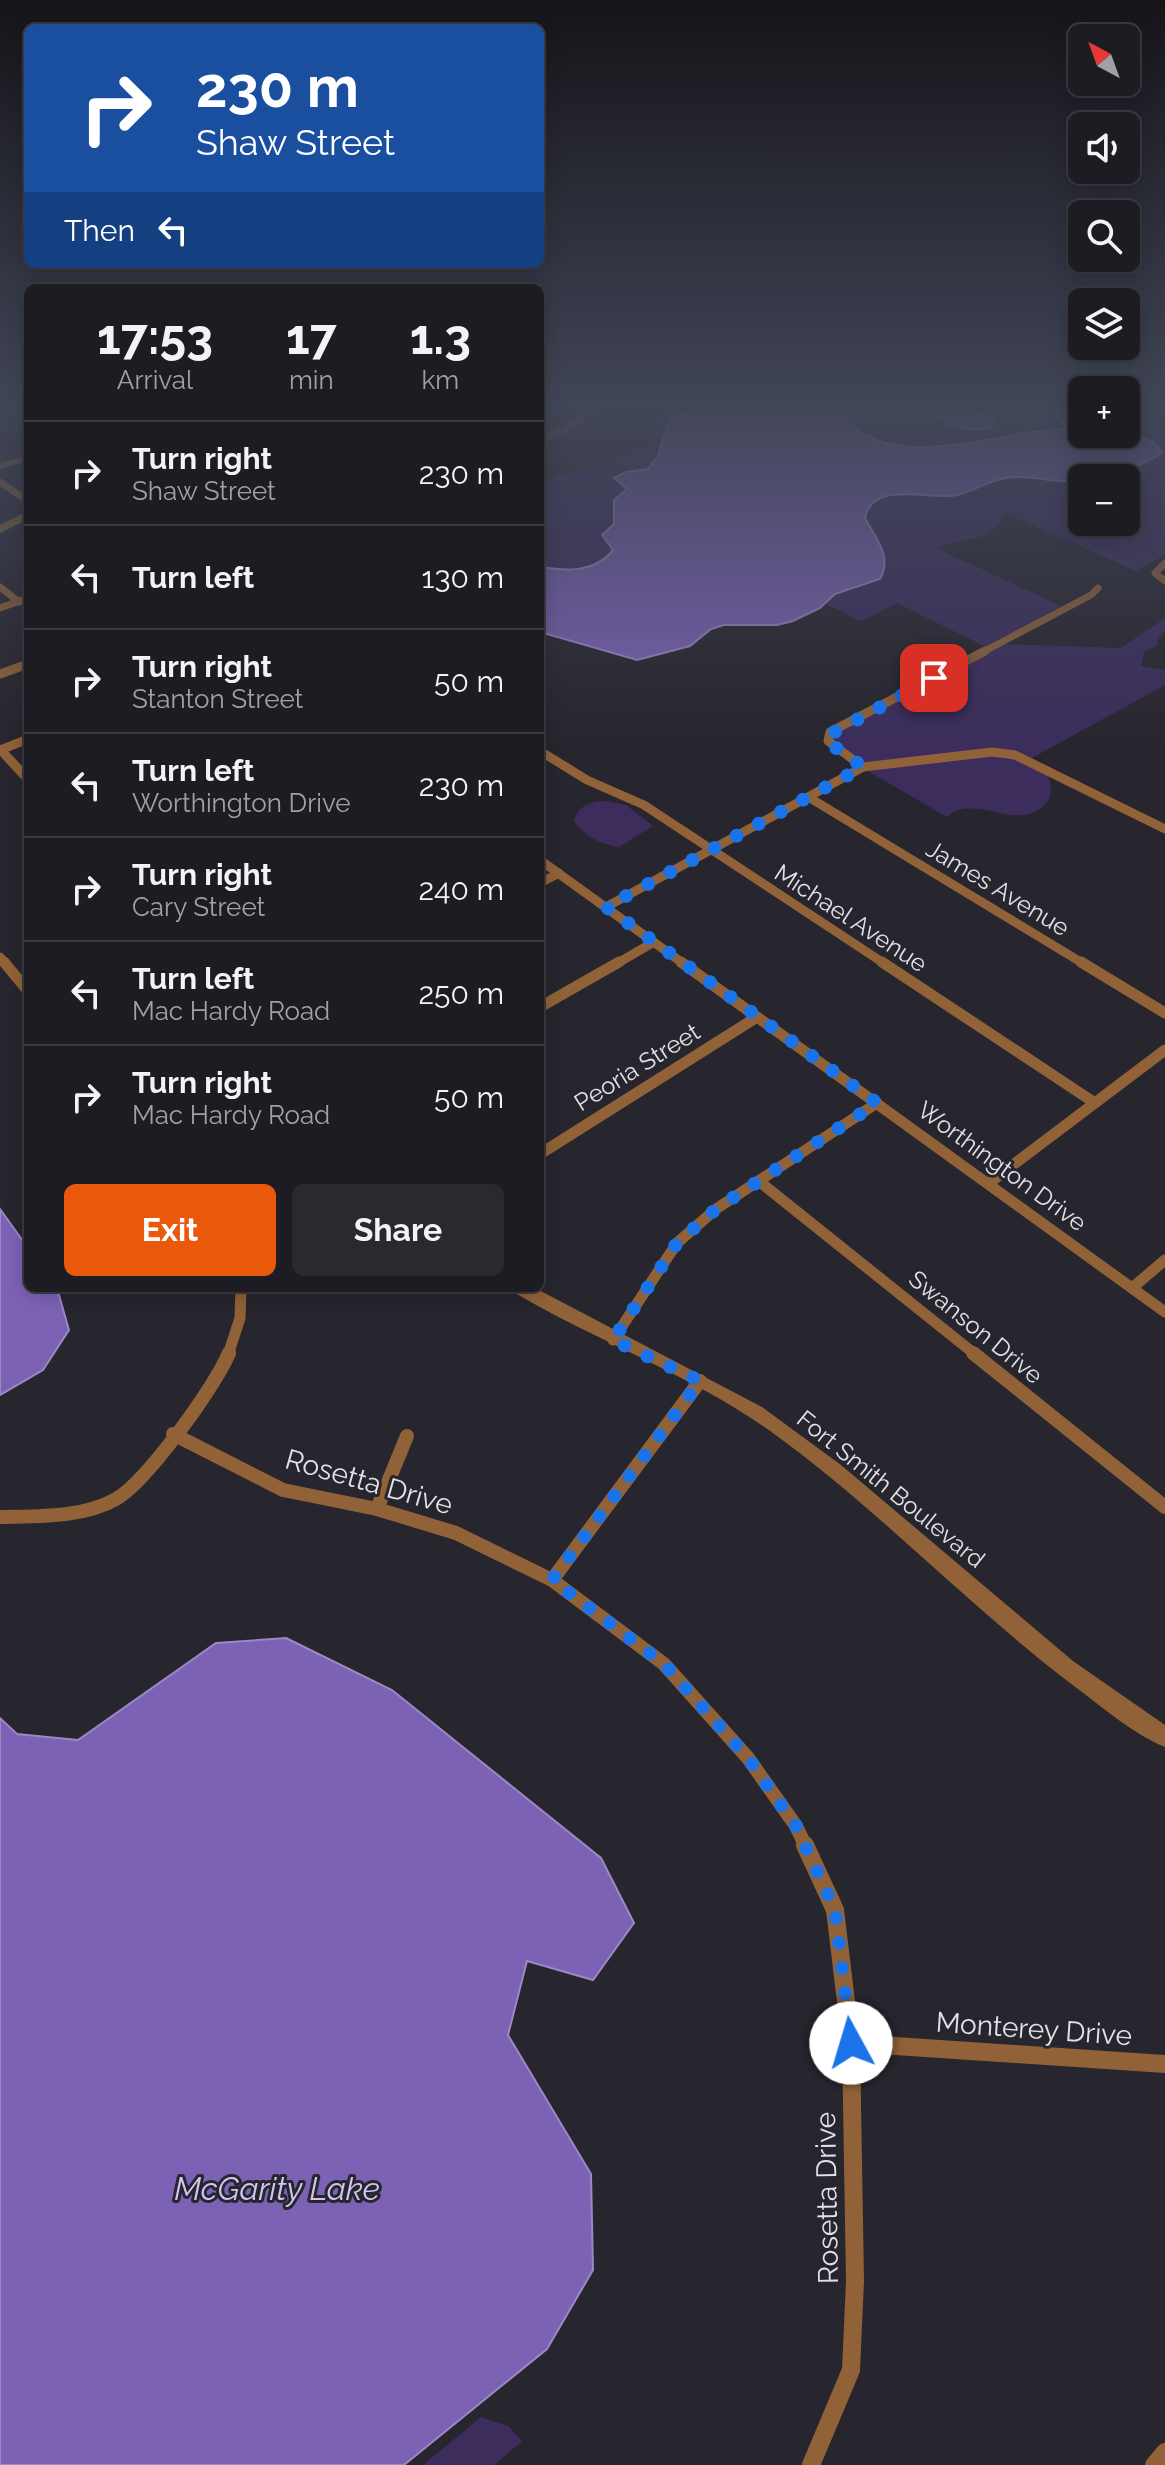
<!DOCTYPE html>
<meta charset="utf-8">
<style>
body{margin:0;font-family:Raleway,sans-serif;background:#2a292f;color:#f1f3f6;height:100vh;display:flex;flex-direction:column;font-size:30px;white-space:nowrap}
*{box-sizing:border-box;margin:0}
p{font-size:26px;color:#a0a1a5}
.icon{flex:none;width:44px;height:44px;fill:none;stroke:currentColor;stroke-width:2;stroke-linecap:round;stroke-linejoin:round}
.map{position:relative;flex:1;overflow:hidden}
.details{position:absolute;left:24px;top:284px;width:520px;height:1008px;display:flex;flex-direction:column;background:#1d1c22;border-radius:12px;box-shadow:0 4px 20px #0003,0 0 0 2px #3b3a40}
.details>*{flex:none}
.guide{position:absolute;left:24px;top:24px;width:520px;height:244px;border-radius:12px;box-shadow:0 4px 20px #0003,0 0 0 2px #3b3a40;background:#1a4fa0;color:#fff;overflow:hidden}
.needle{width:52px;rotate:319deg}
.tools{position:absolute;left:1068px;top:24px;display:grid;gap:16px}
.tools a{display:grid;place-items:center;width:72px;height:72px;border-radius:12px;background:#1d1c22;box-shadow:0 4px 20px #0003,0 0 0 2px #3b3a40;font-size:40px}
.pin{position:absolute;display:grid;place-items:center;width:68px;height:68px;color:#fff;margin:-34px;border-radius:16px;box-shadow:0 4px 12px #0006}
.me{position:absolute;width:88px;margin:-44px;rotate:354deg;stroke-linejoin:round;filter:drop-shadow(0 0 6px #0008)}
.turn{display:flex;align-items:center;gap:28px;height:168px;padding:0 40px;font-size:36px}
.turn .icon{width:104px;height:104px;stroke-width:2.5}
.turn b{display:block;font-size:56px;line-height:68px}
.then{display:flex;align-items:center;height:76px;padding:0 40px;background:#0003;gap:16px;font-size:30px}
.eta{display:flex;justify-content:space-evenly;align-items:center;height:136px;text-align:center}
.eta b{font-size:48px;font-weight:700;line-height:56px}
.primary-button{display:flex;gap:16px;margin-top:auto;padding:16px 40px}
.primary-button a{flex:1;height:92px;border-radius:12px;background:#ea580c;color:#fff;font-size:32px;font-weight:700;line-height:92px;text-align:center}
.primary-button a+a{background:#2a292f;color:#f1f3f6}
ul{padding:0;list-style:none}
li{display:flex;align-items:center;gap:24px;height:104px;padding:0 40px;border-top:2px solid #3b3a40}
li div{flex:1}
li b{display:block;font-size:30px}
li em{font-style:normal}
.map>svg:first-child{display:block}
</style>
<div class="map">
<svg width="1165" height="2465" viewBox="0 0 1165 2465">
<rect width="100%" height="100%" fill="#27252d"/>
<g fill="#3c2d5c">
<path d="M680,404H709L669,420L658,456L648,469L617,483L627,489L615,503L614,524L604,531L613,550C592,573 569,570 540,567V482L612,460L649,444L657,427L656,421L667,410Z"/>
<path d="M835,404H1082V407L1069,405L1063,429C1005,437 911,463 860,432C849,425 843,414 835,404Z"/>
<path d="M1126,420L1165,429V555L1136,571L1005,513C995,541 967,538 942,545L938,549L1061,606L986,647L897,603L861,621L826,604L835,594L855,589L885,553L865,518C867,505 878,497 891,494C911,490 933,499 953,495C976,492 996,475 1020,477C1041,478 1061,483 1082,479V522H1126V478H1090L1134,468L1154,442L1126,431Z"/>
<path d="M1165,618V631L1157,640L1158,645L1144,652L1141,666L1165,670V685L1032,758L1016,753L865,764L833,740L834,734L1005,644L1121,648Z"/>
<path d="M994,755L1006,756L1046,772C1058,795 1047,812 1021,815C998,817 966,798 947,817L866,770Z"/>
<path d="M606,801L626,805L653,826L619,847C600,844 584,837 574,820C579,805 590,802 606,801Z"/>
<path d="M481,2417L508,2426L522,2441L494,2465H423Z"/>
</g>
<g fill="#7c62b5" stroke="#9b88c4" stroke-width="2">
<path d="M709,404H834C843,414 849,425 860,432C908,460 968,442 1019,434C1033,431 1048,431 1063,429L1065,426L1056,417L1057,412L1069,405L1082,407V434H1126V431L1154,442L1162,452C1142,469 1089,482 1065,481C1049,481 1032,476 1016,477C995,477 977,490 957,495C931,501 872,479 865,518C875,538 893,555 880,579L835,594L820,608L793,621L777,625H724L711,629L690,646L637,660L540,632V567C568,571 594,573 613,550L602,535L614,524V500L627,489L614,478L626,472L648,469L658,456L669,420Z"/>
<path d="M943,406L974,409L994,420L992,426C976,434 946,427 933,414Z"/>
<path d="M0,1209L28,1248V1288H57L69,1330L43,1370L0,1395Z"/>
<path d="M286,1638L392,1690L601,1858L634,1923L593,1980L527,1961L508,2035L591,2174L593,2270L547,2349L404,2465H0V1718L17,1734L78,1740L216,1643Z"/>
</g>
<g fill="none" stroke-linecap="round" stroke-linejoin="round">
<g stroke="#916238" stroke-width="7">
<path d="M14,404L28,413"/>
<path d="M540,441L574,425L597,404"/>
<path d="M0,482L28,501"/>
<path d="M0,529L28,515"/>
<path d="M1165,563L1155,573L1165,581"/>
<path d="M0,587L19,602"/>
<path d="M0,608L28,598"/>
<path d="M981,653L1091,595L1098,588"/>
</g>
<g stroke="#916238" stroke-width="9">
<path d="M0,674L28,664"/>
<path d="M0,750L28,739"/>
<path d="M540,751L587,780L644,805L885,964"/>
<path d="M863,767L828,741L830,732L985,651"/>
<path d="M810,798L1084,964"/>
<path d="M540,860L684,964"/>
<path d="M540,883L559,873"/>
<path d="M606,907L863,767L992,752L1015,755L1165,829"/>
<path d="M0,957L6,964"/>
<path d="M616,964L654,942"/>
</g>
<g stroke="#916238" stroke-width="11">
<path d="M4,962L28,991"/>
<path d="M681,962L1165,1312"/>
<path d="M882,962L1095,1103"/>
<path d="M1081,962L1165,1013"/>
<path d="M540,1007L619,962"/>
<path d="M540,1154L757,1017"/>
<path d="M760,1182L976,1355"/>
<path d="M989,1183L1165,1050"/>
<path d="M1132,1288L1165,1260"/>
<path d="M613,1340L677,1243L716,1209L877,1103"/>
<path d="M228,1355L240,1318L241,1288"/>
</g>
<g stroke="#916238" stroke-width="14">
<path d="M973,1353L1165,1507"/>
<path d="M173,1434L283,1490L377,1509L456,1533L552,1580L664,1664L748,1758L796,1826L806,1847"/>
<path d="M377,1509L407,1436"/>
<path d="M0,1517C37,1516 83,1518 116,1499C146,1482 215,1387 229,1353"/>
<path d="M552,1580L700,1381"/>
</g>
<g stroke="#916238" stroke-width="18">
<path d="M805,1845L835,1910L851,2043L855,2281L851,2370L811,2465"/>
<path d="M851,2043L1165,2064"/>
<path d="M1154,2465L1165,2452"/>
</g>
<g fill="#916238" fill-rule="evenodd">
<path d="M28,455V461L0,469V463Z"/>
<path d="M0,745L4,747L28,772V783L24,782L0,756Z"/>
<path d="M513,1288H535L762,1407L841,1465L1073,1661L1165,1725V1747C1133,1734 1102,1707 1074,1686C972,1609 884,1515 781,1439C700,1378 602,1344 515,1293Z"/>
</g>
</g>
<linearGradient id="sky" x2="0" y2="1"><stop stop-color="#151419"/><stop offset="0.54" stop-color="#414657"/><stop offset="1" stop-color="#414657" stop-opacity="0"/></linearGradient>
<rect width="1165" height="749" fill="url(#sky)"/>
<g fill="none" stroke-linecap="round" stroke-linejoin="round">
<path stroke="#1a73e8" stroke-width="14" stroke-dasharray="0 25.2" d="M851,2043L835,1910L796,1826L748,1758L664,1664L552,1580L700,1381L613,1340L677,1243L716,1209L877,1103L606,907L863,767L832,745L827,736L934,678"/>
</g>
<g text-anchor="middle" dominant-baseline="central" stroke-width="6" stroke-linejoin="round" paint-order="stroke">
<g font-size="24" fill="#e2e1e7" stroke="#27252d">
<text transform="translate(998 888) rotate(31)">James Avenue</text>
<text transform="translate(851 918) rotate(33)">Michael Avenue</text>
<text transform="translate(637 1067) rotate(-32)">Peoria Street</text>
<text transform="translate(1002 1166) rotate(36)">Worthington Drive</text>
<text transform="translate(976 1327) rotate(39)">Swanson Drive</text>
<text transform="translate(891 1489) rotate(39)">Fort Smith Boulevard</text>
</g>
<g font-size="28" fill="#e2e1e7" stroke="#27252d">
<text transform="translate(369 1482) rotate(16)">Rosetta Drive</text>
<text transform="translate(1034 2029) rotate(4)">Monterey Drive</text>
<text transform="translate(827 2198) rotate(-91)">Rosetta Drive</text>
</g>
<g font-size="32" font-style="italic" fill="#d1c6f3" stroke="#27252d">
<text x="277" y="2188">McGarity Lake</text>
</g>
</g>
</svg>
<div class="tools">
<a><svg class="needle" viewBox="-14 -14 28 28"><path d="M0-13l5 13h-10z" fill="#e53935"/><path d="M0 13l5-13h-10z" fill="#a0a1a5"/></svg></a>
<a><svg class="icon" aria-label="sound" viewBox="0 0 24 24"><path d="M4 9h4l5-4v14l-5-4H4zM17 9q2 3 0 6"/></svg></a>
<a><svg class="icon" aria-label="search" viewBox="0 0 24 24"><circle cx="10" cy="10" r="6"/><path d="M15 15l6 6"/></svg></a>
<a><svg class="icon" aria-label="layers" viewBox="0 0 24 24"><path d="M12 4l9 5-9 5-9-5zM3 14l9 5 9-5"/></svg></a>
<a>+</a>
<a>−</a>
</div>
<div class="pin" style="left:934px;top:678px;background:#d93025"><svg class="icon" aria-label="arrive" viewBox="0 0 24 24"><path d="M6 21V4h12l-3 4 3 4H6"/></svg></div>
<svg class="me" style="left:851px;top:2043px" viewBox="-20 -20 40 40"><circle r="19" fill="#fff"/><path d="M0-13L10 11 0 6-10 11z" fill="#1a73e8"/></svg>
<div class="guide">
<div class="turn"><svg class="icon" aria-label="right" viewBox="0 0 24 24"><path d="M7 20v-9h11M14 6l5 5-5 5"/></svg><div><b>230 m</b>Shaw Street</div></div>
<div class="then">Then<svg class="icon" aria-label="left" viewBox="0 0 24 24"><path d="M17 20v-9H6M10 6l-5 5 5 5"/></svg></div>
</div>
<section class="details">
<div class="eta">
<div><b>17:53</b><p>Arrival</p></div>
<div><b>17</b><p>min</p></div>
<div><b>1.3</b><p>km</p></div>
</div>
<ul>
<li><svg class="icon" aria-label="right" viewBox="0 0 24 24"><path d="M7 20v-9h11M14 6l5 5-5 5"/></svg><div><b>Turn right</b><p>Shaw Street</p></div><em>230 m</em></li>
<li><svg class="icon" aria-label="left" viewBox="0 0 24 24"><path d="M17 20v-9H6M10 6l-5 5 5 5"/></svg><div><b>Turn left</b></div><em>130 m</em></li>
<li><svg class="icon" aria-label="right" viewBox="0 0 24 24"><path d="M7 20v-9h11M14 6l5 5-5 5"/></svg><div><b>Turn right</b><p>Stanton Street</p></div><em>50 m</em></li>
<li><svg class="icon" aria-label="left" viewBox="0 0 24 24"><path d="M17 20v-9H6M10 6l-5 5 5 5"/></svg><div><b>Turn left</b><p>Worthington Drive</p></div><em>230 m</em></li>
<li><svg class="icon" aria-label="right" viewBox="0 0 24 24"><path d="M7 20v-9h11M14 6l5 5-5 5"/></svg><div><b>Turn right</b><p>Cary Street</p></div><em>240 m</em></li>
<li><svg class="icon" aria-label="left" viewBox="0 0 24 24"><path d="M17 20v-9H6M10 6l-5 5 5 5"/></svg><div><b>Turn left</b><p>Mac Hardy Road</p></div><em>250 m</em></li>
<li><svg class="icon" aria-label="right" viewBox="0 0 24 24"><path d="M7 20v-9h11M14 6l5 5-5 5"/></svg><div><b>Turn right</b><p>Mac Hardy Road</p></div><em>50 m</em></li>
</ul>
<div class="primary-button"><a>Exit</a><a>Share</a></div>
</section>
</div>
